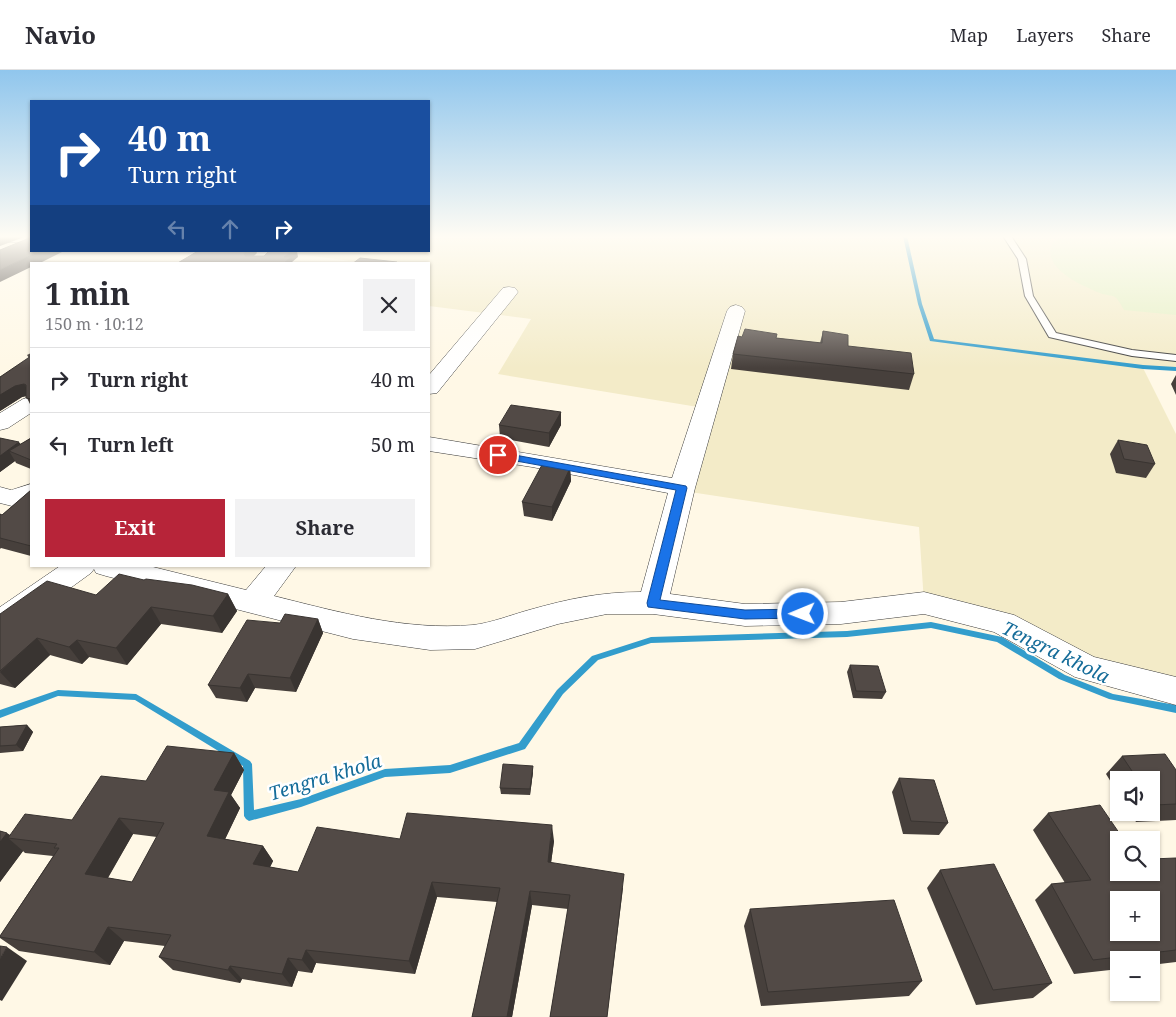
<!DOCTYPE html>
<meta charset="utf-8">
<style>
body{margin:0;font-family:"Noto Serif",serif;background:#f2f2f3;color:#2b2b33;height:100vh;display:flex;flex-direction:column;font-size:19px;white-space:nowrap}
*{box-sizing:border-box;margin:0}
p{font-size:16px;color:#7c7c81}
.icon{flex:none;width:28px;height:28px;fill:none;stroke:currentColor;stroke-width:2;stroke-linecap:round;stroke-linejoin:round}
.map{position:relative;flex:1;overflow:hidden}
.sheet{position:absolute;left:30px;top:192px;width:400px;height:305px;display:flex;flex-direction:column;background:#fff;border-radius:0px;box-shadow:0 1px 4px #0004}
.sheet>*{flex:none}
.hud{position:absolute;left:30px;top:30px;width:400px;height:152px;border-radius:0px;box-shadow:0 1px 4px #0004;background:#1a4fa0;color:#fff;overflow:hidden}
.buttons{position:absolute;left:1110px;top:701px;display:grid;gap:10px}
.buttons a{display:grid;place-items:center;width:50px;height:50px;border-radius:0px;background:#fff;box-shadow:0 1px 4px #0004;font-size:25px}
.pin{position:absolute;display:grid;place-items:center;width:42px;height:42px;color:#fff;margin:-21px;border:2px solid #fff;border-radius:50%;box-shadow:0 1px 5px #0007}
.me{position:absolute;width:55px;margin:-28px;rotate:269deg;stroke-linejoin:round;filter:drop-shadow(0 0 4px #0008)}
.turn{display:flex;align-items:center;gap:18px;height:105px;padding:0 15px;font-size:22px}
.turn .icon{width:65px;height:65px;stroke-width:2.5}
.turn b{display:block;font-size:35px;line-height:42px}
.lanes{display:flex;align-items:center;height:48px;padding:0 15px;background:#0003;justify-content:center;gap:25px;direction:ltr}
.lanes .off{opacity:.35}
.round{display:grid;place-items:center;flex:none;width:52px;height:52px;border-radius:0px;background:#f2f2f3}
.overview{display:flex;align-items:center;justify-content:space-between;height:85px;padding:0 15px}
h1{font-size:30px;font-weight:700;line-height:38px}
.button{display:flex;gap:10px;margin-top:auto;padding:10px 15px}
.button a{flex:1;height:58px;border-radius:0px;background:#b72439;color:#fff;font-size:20px;font-weight:700;line-height:58px;text-align:center}
.button a+a{background:#f2f2f3;color:#2b2b33}
ul{padding:0;list-style:none}
li{display:flex;align-items:center;gap:15px;height:65px;padding:0 15px;border-top:1px solid #e1e1e2}
li div{flex:1}
li b{display:block;font-size:19px}
li em{font-style:normal}
header{display:flex;align-items:center;gap:30px;box-sizing:border-box;height:70px;padding:0 25px;background:#fff;border-bottom:1px solid #e1e1e2}
header strong{font-size:24px}
nav{display:flex;gap:28px;margin-inline-start:auto;font-size:18px}
.map>svg:first-child{display:block}
</style>
<header>
<strong>Navio</strong>
<nav><a>Map</a><a>Layers</a><a>Share</a></nav>
</header>
<div class="map">
<svg width="1176" height="947" viewBox="0 0 1176 947">
<rect width="100%" height="100%" fill="#fff8e6"/>
<path fill="#f3ebc8" d="M429,166H1176V299L1143,298L1176,364V619L924,533L919,457L677,420L704,338L498,304L531,249L429,236V194H374L274,181H429Z"/>
<path fill="#e4efc3" d="M1064,166H1176V245L1124,240C1122,237 1119,230 1115,227C1111,225 1104,225 1100,223C1083,216 1052,203 1050,182C1050,173 1057,169 1064,166Z"/>
<g fill="none" stroke-linecap="round" stroke-linejoin="round">
<g fill="#339dcc" fill-rule="evenodd">
<path d="M903,166H907L922,234L934,269L1143,295L1176,297V301L1143,299L930,271L918,234Z"/>
<path d="M931,552L1002,567L1065,605L1113,624L1176,635V643L1109,629L1059,609L997,572L931,558L847,567L651,573L598,590L563,624L525,679L450,703L385,707L301,737L249,751L246,749L244,746L243,696L135,630L58,626L0,648V640L58,620L136,624L250,691L252,694L254,740L301,729L385,699L450,695L519,673L557,620L592,586L651,567L847,561Z"/>
</g>
<g stroke="#3c3c3c" stroke-width="2">
<path id="lane" d="M1003,166H1011L1026,189L1033,226L1056,263L1132,280L1176,285V291L1132,286L1049,267L1025,226L1018,189Z"/>
</g>
<g stroke="#3c3c3c" stroke-width="1">
<g id="street">
<path d="M0,166H31V173L0,172Z"/>
<path d="M509,217L515,218L518,222L515,226L437,323L429,324V305L503,218Z"/>
<path d="M736,235L742,237L745,241L695,418L670,524L745,534L841,532L924,522L1014,545L1094,587L1176,607V635L1075,607L994,562L924,544L841,554L745,556L653,544H607L558,554L475,579L430,580L353,569L106,506L96,503L94,499L91,503L11,561L0,565V537L60,496H149L246,520L266,496H296L274,526C338,542 406,561 473,555C491,553 511,545 529,540C568,529 600,522 641,522L668,423L532,397L429,381V367L672,408L727,241L730,237Z"/>
<path d="M31,327V343L8,358L0,360V343L23,329Z"/>
<path d="M31,414V431L12,436L0,433V417L11,420Z"/>
</g>
</g>
<use href="#lane" fill="#fff" fill-rule="evenodd"/>
<use href="#street" fill="#fff" fill-rule="evenodd"/>
</g>
<g fill="#47403c" fill-rule="evenodd">
<path d="M823,261L848,276L914,304L909,320L731,299L733,284L776,268L820,273Z"/>
<path d="M31,283V336L26,326L22,327L0,341V307L29,288L27,285Z"/>
<path d="M1176,305V325L1171,314Z"/>
<path d="M561,342V355L549,377L500,368L499,355Z"/>
<path d="M0,368L21,374L31,368V399L16,393L15,391L0,402Z"/>
<path d="M1118,370L1155,394L1146,408L1116,403L1110,384Z"/>
<path d="M570,398L571,411L552,451L524,446L522,432Z"/>
<path d="M31,420V486L1,478L0,479V444L2,445Z"/>
<path d="M144,510L228,524L237,541L222,563L161,554L127,595L89,587L82,594L50,585L15,618L0,614V544L96,525Z"/>
<path d="M318,549L323,563L296,622L255,618L247,632L216,628L208,615L280,553Z"/>
<path d="M850,595L886,622L882,629L853,628L847,602Z"/>
<path d="M27,655L33,662L23,681L0,683V657Z"/>
<path d="M234,683L244,700L231,725L240,738L225,769L263,776L273,791L270,797L298,802L400,769L554,771L551,793L623,818L607,947H550L568,839L532,835L512,947H472L497,832L437,827L415,904L316,893L312,903L298,901L292,917L242,909L240,913L173,900L159,887L165,876L124,871L110,895L19,881L0,868V866L53,786L25,783L23,781L0,812V761L10,765L72,750L146,711ZM133,764L157,767L132,812L108,808Z"/>
<path d="M1122,686L1176,700V750L1136,752L1130,742H1151V710H1119V725L1106,704Z"/>
<path d="M533,702L530,725L501,724L500,718Z"/>
<path d="M899,708L948,753L939,765L903,764L892,722Z"/>
<path d="M1048,743L1119,802L1176,788V892L1151,895V890H1119V899L1074,904L1035,830L1051,814L1065,813L1033,760Z"/>
<path d="M940,800L1052,913L1033,928L976,935L927,818Z"/>
<path d="M750,839L922,911L909,926L761,936L744,856Z"/>
</g>
<g fill="#393431">
<path d="M0,166H27L0,176Z"/>
<path d="M40,181H64L38,194H31V197L0,212V200Z"/>
<path d="M245,181H256L257,183L247,193L244,183Z"/>
<path d="M291,181H297L298,187L292,192L293,194H283L284,187Z"/>
<path d="M24,314L31,325L22,327L0,341V325L15,316Z"/>
<path d="M561,342V355L549,377V363Z"/>
<path d="M19,372L26,382L9,381L15,391L0,402V386Z"/>
<path d="M570,398L571,411L552,451V437Z"/>
<path d="M228,524L237,541L222,563L213,546Z"/>
<path d="M151,537L161,554L127,595L116,578Z"/>
<path d="M318,549L323,563L296,622L290,608Z"/>
<path d="M37,568L50,585L15,618L0,602Z"/>
<path d="M77,570L89,587L82,594L69,577Z"/>
<path d="M248,604L255,618L247,632L240,618Z"/>
<path d="M27,655L33,662L23,681L16,675Z"/>
<path d="M234,683L244,700L231,725L240,738L219,782L207,766L214,720Z"/>
<path d="M533,696V702L530,725V719Z"/>
<path d="M119,748L133,764L101,819L85,804Z"/>
<path d="M552,755L554,771L549,807L548,792Z"/>
<path d="M7,763L14,768H8L23,781L0,812V772Z"/>
<path d="M263,776L273,791L264,809L253,794Z"/>
<path d="M432,812L437,827L415,904L409,891Z"/>
<path d="M530,821L532,835L512,947H507Z"/>
<path d="M108,857L124,871L110,895L94,882Z"/>
<path d="M7,877L27,891L2,931L0,930V889Z"/>
<path d="M306,880L316,893L312,903L302,890Z"/>
<path d="M288,888L298,901L292,917L282,904Z"/>
<path d="M230,896L242,909L240,913L228,900Z"/>
</g>
<g fill="#524a46" stroke="#393431" fill-rule="evenodd">
<path d="M27,166H31V181H40L0,200V180L27,169Z"/>
<path d="M198,181H245L244,183L245,186H264L269,181H291L284,187H291L283,194H176Z"/>
<path d="M360,188L397,192L395,194H352Z"/>
<path d="M745,259L777,264L776,268L822,273L823,261L848,265V276L911,283L914,304L733,284L738,266L742,267Z"/>
<path d="M31,286V329L26,328V315L24,314L15,316L0,325V307Z"/>
<path d="M511,335L561,342L549,363L499,355Z"/>
<path d="M0,368L19,372L0,386Z"/>
<path d="M31,368V390L9,381Z"/>
<path d="M1118,370L1147,375L1155,394L1124,389Z"/>
<path d="M543,393L570,398L552,437L522,432Z"/>
<path d="M31,420V476L0,468V444L2,445Z"/>
<path d="M119,504L144,510L146,509L192,515L228,524L213,546L151,537L116,578L77,570L69,577L37,568L0,601V544L47,511L96,525Z"/>
<path d="M285,544L318,549L290,608L248,604L240,618L208,615L247,550L280,553Z"/>
<path d="M850,595L878,596L886,622L856,621Z"/>
<path d="M27,655L16,675L0,676V657Z"/>
<path d="M167,676L234,683L214,720L229,722L207,766L263,776L253,794L298,802L317,757L400,769L407,743L552,755L548,792L624,804L607,947H550L570,825L530,821L507,947H472L500,818L432,812L409,891L306,880L302,890L288,888L282,904L230,896L228,900L159,887L171,865L108,857L94,882L0,867V866L59,778H54L57,774L8,768L25,744L72,750L101,706L146,711ZM119,748L164,753L132,812L85,804Z"/>
<path d="M1165,684L1176,700V734L1154,735L1151,731V710H1138L1122,686Z"/>
<path d="M503,694L533,696L530,719L500,718Z"/>
<path d="M899,708L934,710L948,753L911,751Z"/>
<path d="M1100,735L1124,770H1119V802H1151V789L1176,788V880L1093,890L1051,814L1091,810L1048,743ZM1119,830H1151V862H1119Z"/>
<path d="M0,761L7,763L0,772Z"/>
<path d="M994,794L1052,913L993,920L940,800Z"/>
<path d="M894,830L922,911L768,922L750,839Z"/>
<path d="M0,876L7,877L0,889Z"/>
</g>
<linearGradient id="sky" x2="0" y2="1"><stop stop-color="#90c6ed"/><stop offset="0.56" stop-color="#fffcf4"/><stop offset="1" stop-color="#fffcf4" stop-opacity="0"/></linearGradient>
<rect width="1176" height="298" fill="url(#sky)"/>
<path fill="#1a73e8" stroke="#114b97" d="M498,382L686,416L687,418L660,530L745,540L803,539L809,544L803,548L745,549L648,537L647,533L676,420L494,387L493,385Z"/>
<g text-anchor="middle" dominant-baseline="central" stroke-width="5" stroke-linejoin="round" paint-order="stroke">
<g font-size="19" font-style="italic" fill="#156c99" stroke="#fff">
<text transform="translate(1056 582) rotate(26)">Tengra khola</text>
<text transform="translate(325 707) rotate(-17)">Tengra khola</text>
</g>
</g>
</svg>
<div class="buttons">
<a><svg class="icon" aria-label="sound" viewBox="0 0 24 24"><path d="M4 9h4l5-4v14l-5-4H4zM17 9q2 3 0 6"/></svg></a>
<a><svg class="icon" aria-label="search" viewBox="0 0 24 24"><circle cx="10" cy="10" r="6"/><path d="M15 15l6 6"/></svg></a>
<a>+</a>
<a>−</a>
</div>
<div class="pin" style="left:498px;top:385px;background:#d93025"><svg class="icon" aria-label="arrive" viewBox="0 0 24 24"><path d="M6 21V4h12l-3 4 3 4H6"/></svg></div>
<svg class="me" style="left:803px;top:544px" viewBox="-20 -20 40 40"><circle r="17" fill="#1a73e8" stroke="#fff" stroke-width="3"/><path d="M0-11L8 9 0 5-8 9z" fill="#fff"/></svg>
<div class="hud">
<div class="turn"><svg class="icon" aria-label="right" viewBox="0 0 24 24"><path d="M7 20v-9h11M14 6l5 5-5 5"/></svg><div><b>40 m</b>Turn right</div></div>
<div class="lanes"><svg class="icon off" aria-label="left" viewBox="0 0 24 24"><path d="M17 20v-9H6M10 6l-5 5 5 5"/></svg><svg class="icon off" aria-label="ahead" viewBox="0 0 24 24"><path d="M12 20V5M6 11l6-6 6 6"/></svg><svg class="icon" aria-label="right" viewBox="0 0 24 24"><path d="M7 20v-9h11M14 6l5 5-5 5"/></svg></div>
</div>
<section class="sheet">
<div class="overview"><div><h1>1 min</h1><p>150 m · 10:12</p></div><a class="round"><svg class="icon" aria-label="close" viewBox="0 0 24 24"><path d="M6 6l12 12M18 6L6 18"/></svg></a></div>
<ul>
<li><svg class="icon" aria-label="right" viewBox="0 0 24 24"><path d="M7 20v-9h11M14 6l5 5-5 5"/></svg><div><b>Turn right</b></div><em>40 m</em></li>
<li><svg class="icon" aria-label="left" viewBox="0 0 24 24"><path d="M17 20v-9H6M10 6l-5 5 5 5"/></svg><div><b>Turn left</b></div><em>50 m</em></li>
</ul>
<div class="button"><a>Exit</a><a>Share</a></div>
</section>
</div>
